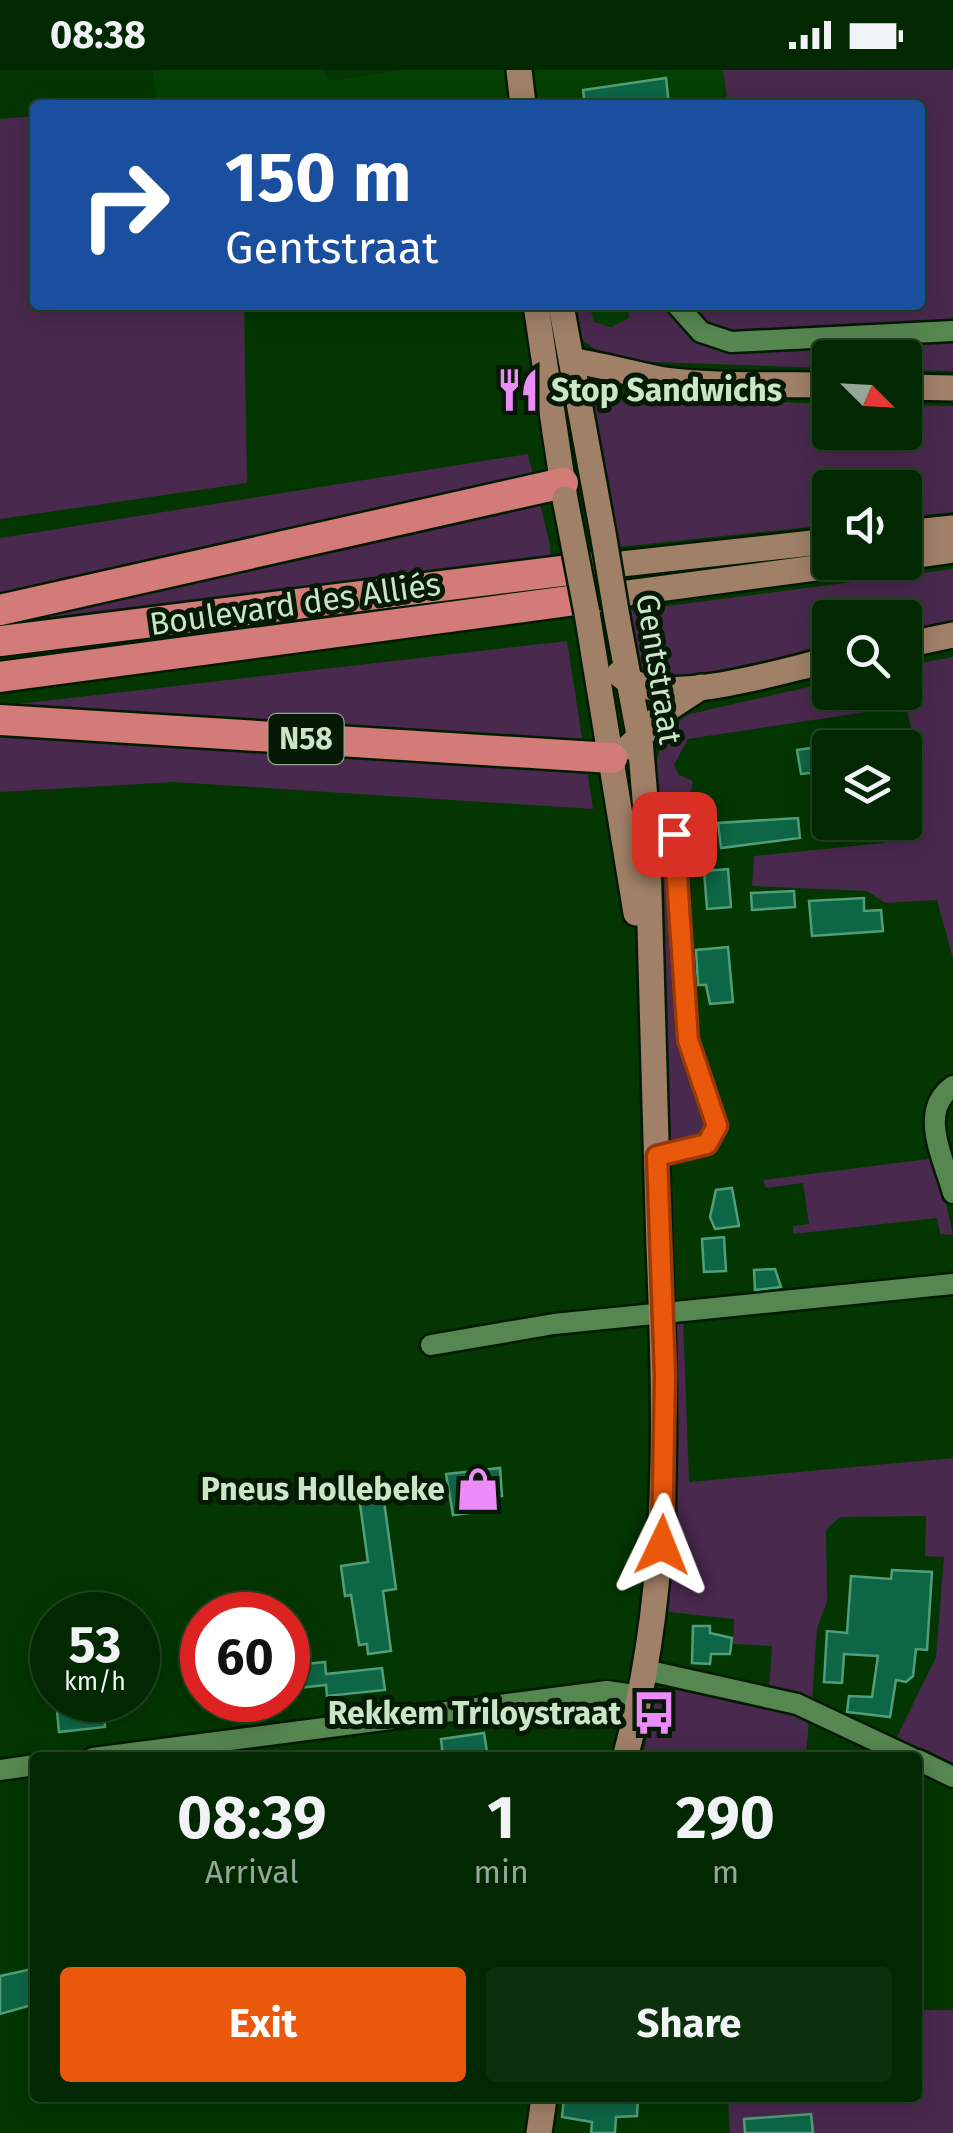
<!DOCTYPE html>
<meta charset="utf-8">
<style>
body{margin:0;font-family:"Fira Sans",sans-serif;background:#0c300b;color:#f1f3f6;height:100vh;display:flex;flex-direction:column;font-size:38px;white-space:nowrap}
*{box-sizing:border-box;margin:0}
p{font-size:32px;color:#96a699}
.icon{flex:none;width:55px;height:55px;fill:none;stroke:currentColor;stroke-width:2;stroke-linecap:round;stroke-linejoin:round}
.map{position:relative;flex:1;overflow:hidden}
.side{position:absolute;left:30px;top:1682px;width:892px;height:350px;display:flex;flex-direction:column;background:#022801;border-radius:10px;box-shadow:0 5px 25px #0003,0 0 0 2px #234423}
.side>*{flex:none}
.banner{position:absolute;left:30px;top:30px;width:895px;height:210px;border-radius:10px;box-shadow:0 5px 25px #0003,0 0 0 2px #234423;background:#1a4fa0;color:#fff;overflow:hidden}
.needle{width:65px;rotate:114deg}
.fabs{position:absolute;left:812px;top:270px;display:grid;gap:20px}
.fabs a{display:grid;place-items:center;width:110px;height:110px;border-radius:10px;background:#022801;box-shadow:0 5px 25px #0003,0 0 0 2px #234423;font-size:50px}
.speed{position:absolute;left:30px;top:1522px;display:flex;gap:20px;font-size:50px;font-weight:700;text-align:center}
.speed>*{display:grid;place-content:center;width:130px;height:130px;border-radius:50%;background:#022801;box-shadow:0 5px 25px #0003,0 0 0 2px #234423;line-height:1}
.speed small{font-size:25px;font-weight:400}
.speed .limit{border:15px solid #d22;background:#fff;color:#111}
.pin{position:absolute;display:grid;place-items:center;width:85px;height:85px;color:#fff;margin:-42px;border-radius:20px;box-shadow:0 5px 15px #0006}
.me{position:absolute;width:110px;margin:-55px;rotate:2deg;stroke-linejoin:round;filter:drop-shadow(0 0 8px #0008)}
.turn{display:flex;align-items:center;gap:35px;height:210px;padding:0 30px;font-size:45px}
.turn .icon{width:130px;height:130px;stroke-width:2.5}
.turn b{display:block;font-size:70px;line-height:85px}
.eta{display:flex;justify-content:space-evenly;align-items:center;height:170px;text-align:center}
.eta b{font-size:60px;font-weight:700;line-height:70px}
.primary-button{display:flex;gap:20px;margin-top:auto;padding:20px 30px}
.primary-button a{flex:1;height:115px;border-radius:10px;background:#ea580c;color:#fff;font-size:40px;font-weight:700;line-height:115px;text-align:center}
.primary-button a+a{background:#0c300b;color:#f1f3f6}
.status{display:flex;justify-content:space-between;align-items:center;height:70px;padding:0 50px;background:#022801;direction:ltr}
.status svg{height:28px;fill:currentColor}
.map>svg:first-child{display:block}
</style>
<div class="status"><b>08:38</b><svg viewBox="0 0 49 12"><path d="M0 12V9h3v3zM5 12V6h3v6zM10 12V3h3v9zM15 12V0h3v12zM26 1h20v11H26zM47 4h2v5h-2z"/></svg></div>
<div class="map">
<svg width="953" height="2063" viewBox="0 0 953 2063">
<rect width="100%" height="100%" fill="#033601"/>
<g fill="#054002">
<path d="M153,0H322L331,11L397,0H725L730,35H156Z"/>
<path d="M521,235H677L682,256L524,255Z"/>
</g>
<g fill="#49294e">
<path d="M723,0H953V253L727,262L697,246L689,235H920V35H728Z"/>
<path d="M35,46V235H244L247,413L0,449V49Z"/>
<path d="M573,235H589L594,252L611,257L629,248L628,235H670L682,256L694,266L953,268V301L905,300V288H830V298L624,291L604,286L581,269Z"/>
<path d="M634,327L830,334V362H905V335L953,336V442L905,447V418H830V455L617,477L592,347L595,332Z"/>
<path d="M528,384L550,475L551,501L0,565V468Z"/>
<path d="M953,499V554L905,564V548H830V580L694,609L648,611L637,598L628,541Z"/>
<path d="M567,571L593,739L174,712L0,722V636Z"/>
<path d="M953,587V889L937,830L885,833L867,821L752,816L754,786L884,773L883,753L905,752V721L924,712L906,636L688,669L674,695L679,705L693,711L691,721L676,729L658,726C651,695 659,660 690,644L830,612V622H905V596Z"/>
<path d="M668,739L680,937L710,1043L707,1068L671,1073L657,741Z"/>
<path d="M936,1088L953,1165L940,1164L937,1148L793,1164V1156L809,1154L803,1113L766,1118L763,1110Z"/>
<path d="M683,1246L689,1412L953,1388V1699L894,1673L936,1587L944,1487L925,1486L926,1446L840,1447L826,1460L827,1531L817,1558L812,1632L769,1619L772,1576L733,1574L734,1549L668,1542L678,1449L677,1248Z"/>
<path d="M675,1617H694L809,1649L806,1687L642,1688L655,1633Z"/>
<path d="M918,1940H953V2063H730L728,2028H918Z"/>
</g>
<g fill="#0d6746" stroke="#509e7a" stroke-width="2.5">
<path d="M666,8L669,35H585L583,20Z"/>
<path d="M830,675V701L801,704L797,680Z"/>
<path d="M798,748L800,768L721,778L718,753Z"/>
<path d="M728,799L731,837L707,839L704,801Z"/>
<path d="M794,821L795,837L752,840L751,823Z"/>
<path d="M864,828V841L881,840L883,861L812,866L809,831Z"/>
<path d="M728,877L733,932L710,934L706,915H698L696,880Z"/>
<path d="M732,1118L739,1156L715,1159L710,1147L716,1120Z"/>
<path d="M724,1167L726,1201L704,1202L702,1169Z"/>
<path d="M775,1199L781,1217L755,1220L754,1200Z"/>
<path d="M500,1398L502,1426L489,1428L492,1440L453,1445L446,1404Z"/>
<path d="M384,1431L396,1519L383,1521L391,1581L368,1584L367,1574L359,1575L351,1525L345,1526L341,1496L368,1492L360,1434Z"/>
<path d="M892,1500L932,1502L927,1580L916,1579L913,1606L906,1612L896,1610L890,1647L847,1642L849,1626L872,1627L878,1586L844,1584L842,1613L824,1612L827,1561L847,1563L851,1506L891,1509Z"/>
<path d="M693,1556H710V1563L732,1568L730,1584H711L710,1594L692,1593Z"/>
<path d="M325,1592L326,1604L382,1598L385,1620L327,1626L326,1615L288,1619V1596Z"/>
<path d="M56,1630H103L105,1657L59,1662Z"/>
<path d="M484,1663L488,1688H443L441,1669Z"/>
<path d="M32,1899L35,1934L0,1944V1906Z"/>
<path d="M564,2028H638L637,2046L616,2047L615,2063H591L592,2052L562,2047Z"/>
<path d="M811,2044L813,2063H745L744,2049Z"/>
</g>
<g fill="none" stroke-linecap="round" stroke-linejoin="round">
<g stroke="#031a02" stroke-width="25">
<g id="minor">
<path d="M677,235L701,262L731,272L953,261"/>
<path d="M953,1016C917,1041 944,1089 953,1123"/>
<path d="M657,1086L707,1074L717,1056L688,970L674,763"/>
<path d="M431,1275L554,1254L953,1214"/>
<path d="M645,1600L797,1634L912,1688"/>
<path d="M93,1688L607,1621L640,1626"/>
<path d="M918,1690L953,1707"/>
<path d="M0,1700L35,1695"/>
</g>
</g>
<g stroke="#031a02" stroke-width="30">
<g id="major">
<path d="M519,0L523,35"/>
<path d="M536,235L565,429"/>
<path d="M561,235L603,463"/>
<path d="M572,291C580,290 646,307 664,310C718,317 775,314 830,315"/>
<path d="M905,317L953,318"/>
<path d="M905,463L953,458"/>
<path d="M905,487L953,480"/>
<path d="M594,497L830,471"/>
<path d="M598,527L861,492"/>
<path d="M587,543L636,843"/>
<path d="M617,547L640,670L647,752C652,893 654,1035 659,1176C666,1348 671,1520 625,1688"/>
<path d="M905,575L953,565"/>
<path d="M619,604C661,641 778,601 830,590"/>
<path d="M629,677L669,638L701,617"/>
<path d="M539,2063L544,2028"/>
</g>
</g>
<g stroke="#031a02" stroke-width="35">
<g id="highway">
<path d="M0,540L563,413"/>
<path d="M0,571L594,497"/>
<path d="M0,607L598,527"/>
<path d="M0,650L612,688"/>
</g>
</g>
<use href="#minor" stroke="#578751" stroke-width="20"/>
<use href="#major" stroke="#a18068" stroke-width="25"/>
<use href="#highway" stroke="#d27b78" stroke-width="30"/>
<g stroke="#031a02" stroke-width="30" stroke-linecap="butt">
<g id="major-bridge">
<path d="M565,429L587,543"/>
<path d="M603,463L617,547"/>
</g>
</g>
<use href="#major-bridge" stroke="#a18068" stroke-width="25"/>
</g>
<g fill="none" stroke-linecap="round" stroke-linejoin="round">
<g stroke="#983908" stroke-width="25">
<path id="route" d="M662,1475L665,1305L657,1086L707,1074L717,1056L688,970L674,764"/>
</g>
<use href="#route" stroke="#ea580c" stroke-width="18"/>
</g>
<defs>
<g id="restaurant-bare" transform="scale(3.45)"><path d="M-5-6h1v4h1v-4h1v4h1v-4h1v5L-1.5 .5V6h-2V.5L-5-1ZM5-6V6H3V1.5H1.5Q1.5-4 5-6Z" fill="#ec8cfb" stroke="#061904" stroke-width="2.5" paint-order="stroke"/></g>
<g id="shop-bare" transform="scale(3.45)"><path d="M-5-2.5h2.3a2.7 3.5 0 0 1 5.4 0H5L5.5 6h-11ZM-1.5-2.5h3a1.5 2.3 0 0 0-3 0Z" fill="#ec8cfb" stroke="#061904" stroke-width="2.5" paint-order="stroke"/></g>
<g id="bus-bare" transform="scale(3.45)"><path d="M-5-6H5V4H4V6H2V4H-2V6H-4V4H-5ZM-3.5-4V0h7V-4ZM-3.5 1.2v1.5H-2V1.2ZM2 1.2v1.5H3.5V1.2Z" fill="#ec8cfb" stroke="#061904" stroke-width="2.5" paint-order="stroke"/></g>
</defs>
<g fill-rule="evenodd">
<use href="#restaurant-bare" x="518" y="320"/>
<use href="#shop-bare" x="478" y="1419"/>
<use href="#bus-bare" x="654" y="1643"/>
</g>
<g text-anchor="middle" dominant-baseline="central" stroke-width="10" stroke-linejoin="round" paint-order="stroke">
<rect fill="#061904" stroke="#90a88c" stroke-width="2.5" x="268.5" y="644" width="75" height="50" rx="8"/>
<g font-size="30" font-weight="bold" fill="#cbe5c7">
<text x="306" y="669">N58</text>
</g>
<g font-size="32" font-weight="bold" fill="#cbe5c7" stroke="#061904" text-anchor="end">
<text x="551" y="320" text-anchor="start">Stop Sandwichs</text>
<text x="445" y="1419">Pneus Hollebeke</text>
<text x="621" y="1643">Rekkem Triloystraat</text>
</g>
<g font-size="32" fill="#cbe5c7" stroke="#061904">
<text transform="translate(295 534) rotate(-8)">Boulevard des Alliés</text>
<text transform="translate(659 599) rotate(81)">Gentstraat</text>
</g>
</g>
</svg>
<div class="fabs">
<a><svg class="needle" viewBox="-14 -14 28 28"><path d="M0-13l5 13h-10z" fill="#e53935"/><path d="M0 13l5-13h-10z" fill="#96a699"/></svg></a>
<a><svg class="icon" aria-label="sound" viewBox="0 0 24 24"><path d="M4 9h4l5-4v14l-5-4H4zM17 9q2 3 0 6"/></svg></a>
<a><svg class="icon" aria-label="search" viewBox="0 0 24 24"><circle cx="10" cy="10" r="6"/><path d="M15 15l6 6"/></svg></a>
<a><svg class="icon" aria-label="layers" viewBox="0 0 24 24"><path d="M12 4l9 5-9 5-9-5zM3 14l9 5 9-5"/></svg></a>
</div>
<div class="speed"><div>53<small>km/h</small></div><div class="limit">60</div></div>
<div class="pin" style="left:674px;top:764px;background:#d93025"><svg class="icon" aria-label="arrive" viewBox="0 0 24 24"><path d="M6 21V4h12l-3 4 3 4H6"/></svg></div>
<svg class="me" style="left:662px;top:1475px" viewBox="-20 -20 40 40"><path d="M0-17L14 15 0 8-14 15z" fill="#ea580c" stroke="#fff" stroke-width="4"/></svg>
<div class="banner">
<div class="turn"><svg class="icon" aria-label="right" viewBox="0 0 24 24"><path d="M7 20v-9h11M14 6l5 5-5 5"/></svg><div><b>150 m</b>Gentstraat</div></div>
</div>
<section class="side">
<div class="eta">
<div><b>08:39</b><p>Arrival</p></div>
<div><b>1</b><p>min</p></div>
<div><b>290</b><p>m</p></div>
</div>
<div class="primary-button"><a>Exit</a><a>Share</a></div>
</section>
</div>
